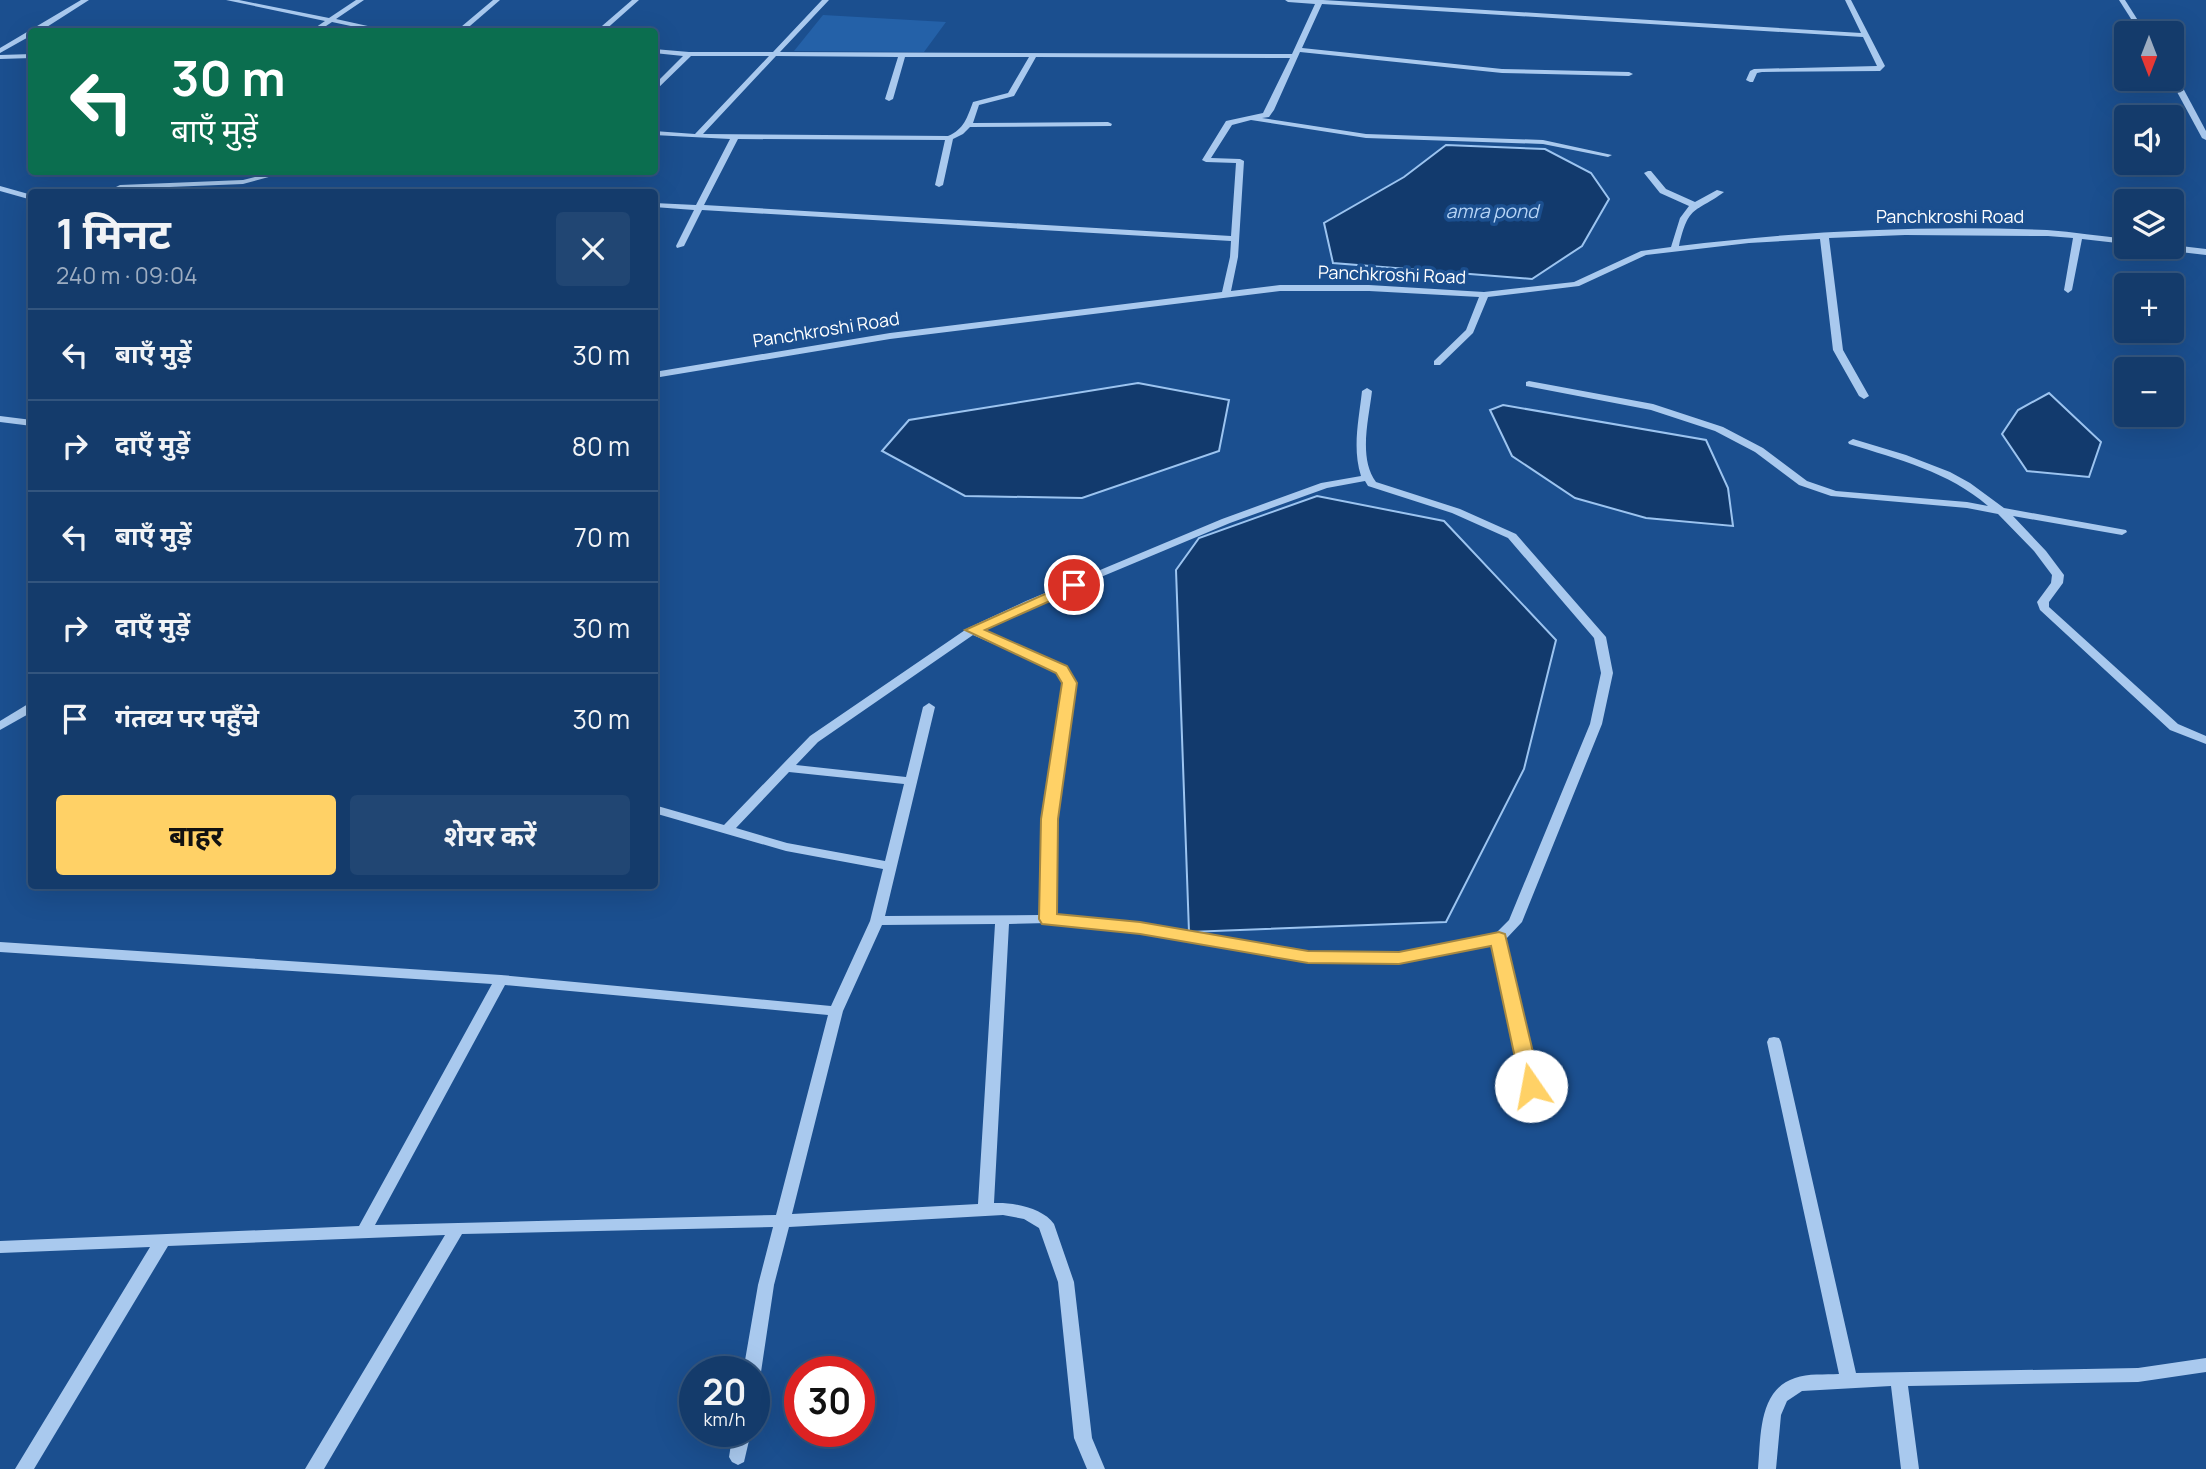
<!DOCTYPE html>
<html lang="hi">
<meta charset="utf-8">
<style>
body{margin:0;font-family:Manrope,"Noto Sans Devanagari",sans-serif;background:#214673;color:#f1f3f6;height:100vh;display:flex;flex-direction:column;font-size:26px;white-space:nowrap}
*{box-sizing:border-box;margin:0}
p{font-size:23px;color:#9dadc1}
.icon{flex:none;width:38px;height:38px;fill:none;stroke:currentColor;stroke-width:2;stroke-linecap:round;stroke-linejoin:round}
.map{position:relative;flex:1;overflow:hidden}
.side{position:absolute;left:28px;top:189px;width:630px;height:700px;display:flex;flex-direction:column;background:#143b6b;border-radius:7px;box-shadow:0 7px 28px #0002,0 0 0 2px #33557e}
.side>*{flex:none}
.guide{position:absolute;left:28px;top:28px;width:630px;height:147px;border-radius:7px;box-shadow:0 7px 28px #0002,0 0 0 2px #33557e;background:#0b6e4f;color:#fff;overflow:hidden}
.needle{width:46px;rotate:180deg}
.fabs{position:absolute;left:2114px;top:21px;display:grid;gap:14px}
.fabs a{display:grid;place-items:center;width:70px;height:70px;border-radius:7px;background:#143b6b;box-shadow:0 7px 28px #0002,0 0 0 2px #33557e;font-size:35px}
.speed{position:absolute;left:679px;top:1356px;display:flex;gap:14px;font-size:35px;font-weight:700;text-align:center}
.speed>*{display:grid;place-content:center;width:91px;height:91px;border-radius:50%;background:#143b6b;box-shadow:0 7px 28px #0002,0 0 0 2px #33557e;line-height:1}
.speed small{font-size:18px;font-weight:400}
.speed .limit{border:10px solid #d22;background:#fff;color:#111}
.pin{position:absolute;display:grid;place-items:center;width:60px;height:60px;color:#fff;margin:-30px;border:4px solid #fff;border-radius:50%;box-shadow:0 2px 7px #0007}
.me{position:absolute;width:77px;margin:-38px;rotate:348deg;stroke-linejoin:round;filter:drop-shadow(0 0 5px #0008)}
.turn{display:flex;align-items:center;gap:24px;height:147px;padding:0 28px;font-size:32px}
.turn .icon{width:91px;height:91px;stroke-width:2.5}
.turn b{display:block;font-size:49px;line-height:60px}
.round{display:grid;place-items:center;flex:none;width:74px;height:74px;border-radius:7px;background:#214673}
.headline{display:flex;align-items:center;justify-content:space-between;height:119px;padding:0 28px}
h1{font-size:42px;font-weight:700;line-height:52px}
.cta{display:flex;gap:14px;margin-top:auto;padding:14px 28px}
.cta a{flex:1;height:80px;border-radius:7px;background:#ffd166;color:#111;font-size:28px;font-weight:700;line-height:80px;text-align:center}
.cta a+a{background:#214673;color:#f1f3f6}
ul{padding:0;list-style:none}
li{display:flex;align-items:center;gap:21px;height:91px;padding:0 28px;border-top:2px solid #33557e}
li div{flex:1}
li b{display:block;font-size:26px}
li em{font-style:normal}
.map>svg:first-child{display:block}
</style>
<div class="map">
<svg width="2206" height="1469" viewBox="0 0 2206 1469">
<rect width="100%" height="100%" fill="#1b4f8f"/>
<path fill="#2461a8" d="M823,15L946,22L924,52L794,51Z"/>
<g fill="#123a6d" stroke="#9cc4f0" stroke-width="2">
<path d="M1446,145L1545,149L1591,173L1609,199L1582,246L1532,279L1333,263L1324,223L1404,177Z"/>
<path d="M1138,383L1229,400L1219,451L1082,498L965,496L882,451L909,420Z"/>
<path d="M2049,393L2101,442L2089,477L2027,471L2002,434L2018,410Z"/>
<path d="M1503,405L1706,440L1728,488L1733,526L1646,518L1575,498L1512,456L1490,410Z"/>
<path d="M1317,496L1444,521L1556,640L1524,769L1446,922L1189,932L1176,570L1199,538Z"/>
</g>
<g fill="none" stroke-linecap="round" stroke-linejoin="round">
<g fill="#a9c9ee" fill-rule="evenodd">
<path d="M81,0H89L39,32H32V35L0,53V48Z"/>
<path d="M226,0H239L329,18L356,0H364L336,19L395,32H379L332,22L317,32H309L325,21Z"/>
<path d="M493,0H500L463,32H455Z"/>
<path d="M632,0H639L603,32H595Z"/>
<path d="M822,0H829L780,52L1292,54L1315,4L1288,2L1285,0H1323L1861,33L1845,0H1851L1885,66L1880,71L1762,72L1757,73L1753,82H1750L1746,80L1750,71L1754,69L1877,66L1863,37L1322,4L1302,48L1502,69L1629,72L1633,74L1629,76L1502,73L1300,52L1274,110L1269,117L1262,118L1366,134L1543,140L1612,155L1608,157L1543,144L1366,138L1251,120L1232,125L1211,158L1240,159L1244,161L1238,257L1231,291L1280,285H1369L1484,292L1574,282L1641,251L1671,247L1680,218L1689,206L1660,193L1644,173L1648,171H1651L1666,189L1695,202L1717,190L1724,192C1694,214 1689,204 1679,246C1800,231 1925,225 2047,230C2073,232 2100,236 2126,239V244L2082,239L2072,290L2068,293L2064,290L2073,238L2048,236L1905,235L1829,238L1843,350L1869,396L1864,399L1859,396L1833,350L1820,239L1749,243L1646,255L1579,286L1488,297L1473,333L1440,365H1434V361L1466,330L1479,297L1369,291H1280L890,339L654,378V372L890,333L1222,292L1230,257L1231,241L702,210L684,246L677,248L676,246L694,210L654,207V203L696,205L730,139L654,135V131L695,134L769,56H691L654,92V85L683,56L654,53V49L689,52H773ZM776,56L898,57L885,99L889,101L893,99L905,57H1029L1008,93L973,102C967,118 964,129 948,136L703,134ZM1036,57L1290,58L1263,113L1226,121L1202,160L1206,162L1236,163L1231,236L704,205L738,139L945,140L935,185L939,187L943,185L953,139L963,134L970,127L1111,126L1112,124L1108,122L973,123L979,105L1014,96Z"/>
<path d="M2119,0H2125L2146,33H2140Z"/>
<path d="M32,54V58L0,59V55Z"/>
<path d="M2172,73L2176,75L2206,131V140L2202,138L2170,79Z"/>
<path d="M275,172H287L243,184L120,189L116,187L120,185L243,180Z"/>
<path d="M0,186L32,195V200L0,191Z"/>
<path d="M515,188L540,190L544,192H519L514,190Z"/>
<path d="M2172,245L2206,249V255L2163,250L2159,247Z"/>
<path d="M1529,381L1653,404L1723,427L1763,448L1807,481L1836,491L1967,502L1988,506C1949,472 1898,459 1849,444L1848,442L1853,439L1906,455L1950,472L1970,483L2004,508L2126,530L2127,532L2122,535L2013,516L2046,551L2064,575L2063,583L2049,602V607L2178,724L2206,736V744L2170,730L2040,610L2037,602L2051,583L2052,575L2034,551L1998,514L1967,508L1831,496L1799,485L1755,452L1715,431L1651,410L1526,386V382Z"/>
<path d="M1367,388L1372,391C1369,418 1358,458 1376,482L1460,509L1516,534L1606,637L1613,673L1602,724L1522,922L1506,939L1538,1086L1536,1090L1531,1091L1526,1090L1524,1086L1493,944L1399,963L1308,962L1140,933L1048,923L1009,924L994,1203C1013,1202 1043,1208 1054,1224L1074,1282L1092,1438L1105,1469H1087L1074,1438L1058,1282L1039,1228L1024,1219L1003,1215L789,1227L774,1285L761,1372L758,1377L754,1378V1372H743L758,1285L773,1227L462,1234L324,1469H305L445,1235L168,1246L34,1469H15L150,1247L0,1253V1241L359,1226L492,984L0,952V942L501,975L831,1006L870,921L883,869L786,851L654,813V805L724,825L810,736L968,628L1026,601L1222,519L1321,483L1361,476C1352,448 1359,419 1362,391ZM1365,481L1368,486L1452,513L1508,538L1594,638L1601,673L1590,724L1509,920L1495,934L1399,953L1308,952L1140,923L1055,915V819L1075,683L1066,668L981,630L1034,605L1230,523L1327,488ZM973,635L1057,672L1063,683L1043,819L1041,915L885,916L935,707L929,703L923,707L906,777L796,765L818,742ZM789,772L904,784L885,861L787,843L736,828ZM995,924L978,1204L792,1214L843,1011L882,925ZM505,985L828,1015L776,1215L375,1225Z"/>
<path d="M0,416L32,420V426L0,422Z"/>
<path d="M28,704H32V712L0,730V721Z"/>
<path d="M1774,1037L1779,1038L1781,1042L1856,1373L2138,1368L2206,1358V1372L2138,1382L1908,1386L1919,1469H1901L1891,1386L1802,1391L1787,1401L1781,1415L1776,1469H1758C1761,1437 1758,1390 1795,1378C1808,1373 1825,1375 1839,1374L1767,1042L1769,1038Z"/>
<path d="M733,1432H751L744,1462L738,1465L732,1462L729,1457Z"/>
</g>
</g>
<path fill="#ffd166" stroke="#a68842" stroke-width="2" d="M1074,581L1079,582V588L985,630L1067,666L1077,683L1058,819L1057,914L1140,922L1308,951L1399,952L1499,932L1505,934L1541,1086L1538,1091L1531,1093L1521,1086L1491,946L1399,964L1308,963L1140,934L1042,924L1039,919L1041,819L1062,683L1056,673L965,630Z"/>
<g text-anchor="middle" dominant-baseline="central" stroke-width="7" stroke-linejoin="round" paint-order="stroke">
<g font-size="18" fill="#fff" stroke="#1b4f8f">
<text x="1950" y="216">Panchkroshi Road</text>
<text transform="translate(1392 274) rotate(2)">Panchkroshi Road</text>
<text transform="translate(826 329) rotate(-9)">Panchkroshi Road</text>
</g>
<g font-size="19" font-style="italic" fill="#b5d3f5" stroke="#1b4f8f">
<text x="1492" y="211">amra pond</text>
</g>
</g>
</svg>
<div class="fabs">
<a><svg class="needle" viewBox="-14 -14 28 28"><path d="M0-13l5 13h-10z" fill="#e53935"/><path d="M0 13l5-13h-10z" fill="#9dadc1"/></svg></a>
<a><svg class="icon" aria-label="sound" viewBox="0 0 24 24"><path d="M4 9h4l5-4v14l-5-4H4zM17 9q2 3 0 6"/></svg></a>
<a><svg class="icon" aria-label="layers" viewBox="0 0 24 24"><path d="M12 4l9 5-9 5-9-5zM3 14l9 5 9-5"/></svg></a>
<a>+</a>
<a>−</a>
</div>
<div class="speed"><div>20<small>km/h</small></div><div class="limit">30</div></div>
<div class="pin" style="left:1074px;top:585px;background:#d93025"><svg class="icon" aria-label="arrive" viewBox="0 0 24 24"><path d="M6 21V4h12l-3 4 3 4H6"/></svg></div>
<svg class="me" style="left:1531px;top:1086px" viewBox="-20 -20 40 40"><circle r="19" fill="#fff"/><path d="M0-13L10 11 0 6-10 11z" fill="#ffd166"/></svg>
<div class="guide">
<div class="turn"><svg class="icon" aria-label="left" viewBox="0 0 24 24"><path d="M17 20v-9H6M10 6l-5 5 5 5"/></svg><div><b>30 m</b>बाएँ मुड़ें</div></div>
</div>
<section class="side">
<div class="headline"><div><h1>1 मिनट</h1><p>240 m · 09:04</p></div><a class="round"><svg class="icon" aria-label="close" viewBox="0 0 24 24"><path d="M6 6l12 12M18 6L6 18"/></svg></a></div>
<ul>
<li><svg class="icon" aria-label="left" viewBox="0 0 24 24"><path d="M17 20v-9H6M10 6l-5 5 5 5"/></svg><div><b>बाएँ मुड़ें</b></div><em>30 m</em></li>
<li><svg class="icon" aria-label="right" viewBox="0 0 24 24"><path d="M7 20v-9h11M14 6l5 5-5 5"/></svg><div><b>दाएँ मुड़ें</b></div><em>80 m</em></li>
<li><svg class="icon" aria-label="left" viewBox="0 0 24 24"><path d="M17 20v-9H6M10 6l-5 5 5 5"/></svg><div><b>बाएँ मुड़ें</b></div><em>70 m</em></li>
<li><svg class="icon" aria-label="right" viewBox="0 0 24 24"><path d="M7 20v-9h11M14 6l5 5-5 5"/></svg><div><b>दाएँ मुड़ें</b></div><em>30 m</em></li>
<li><svg class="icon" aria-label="arrive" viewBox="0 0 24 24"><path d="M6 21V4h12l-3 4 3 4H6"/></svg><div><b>गंतव्य पर पहुँचे</b></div><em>30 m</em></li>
</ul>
<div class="cta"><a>बाहर</a><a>शेयर करें</a></div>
</section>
</div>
